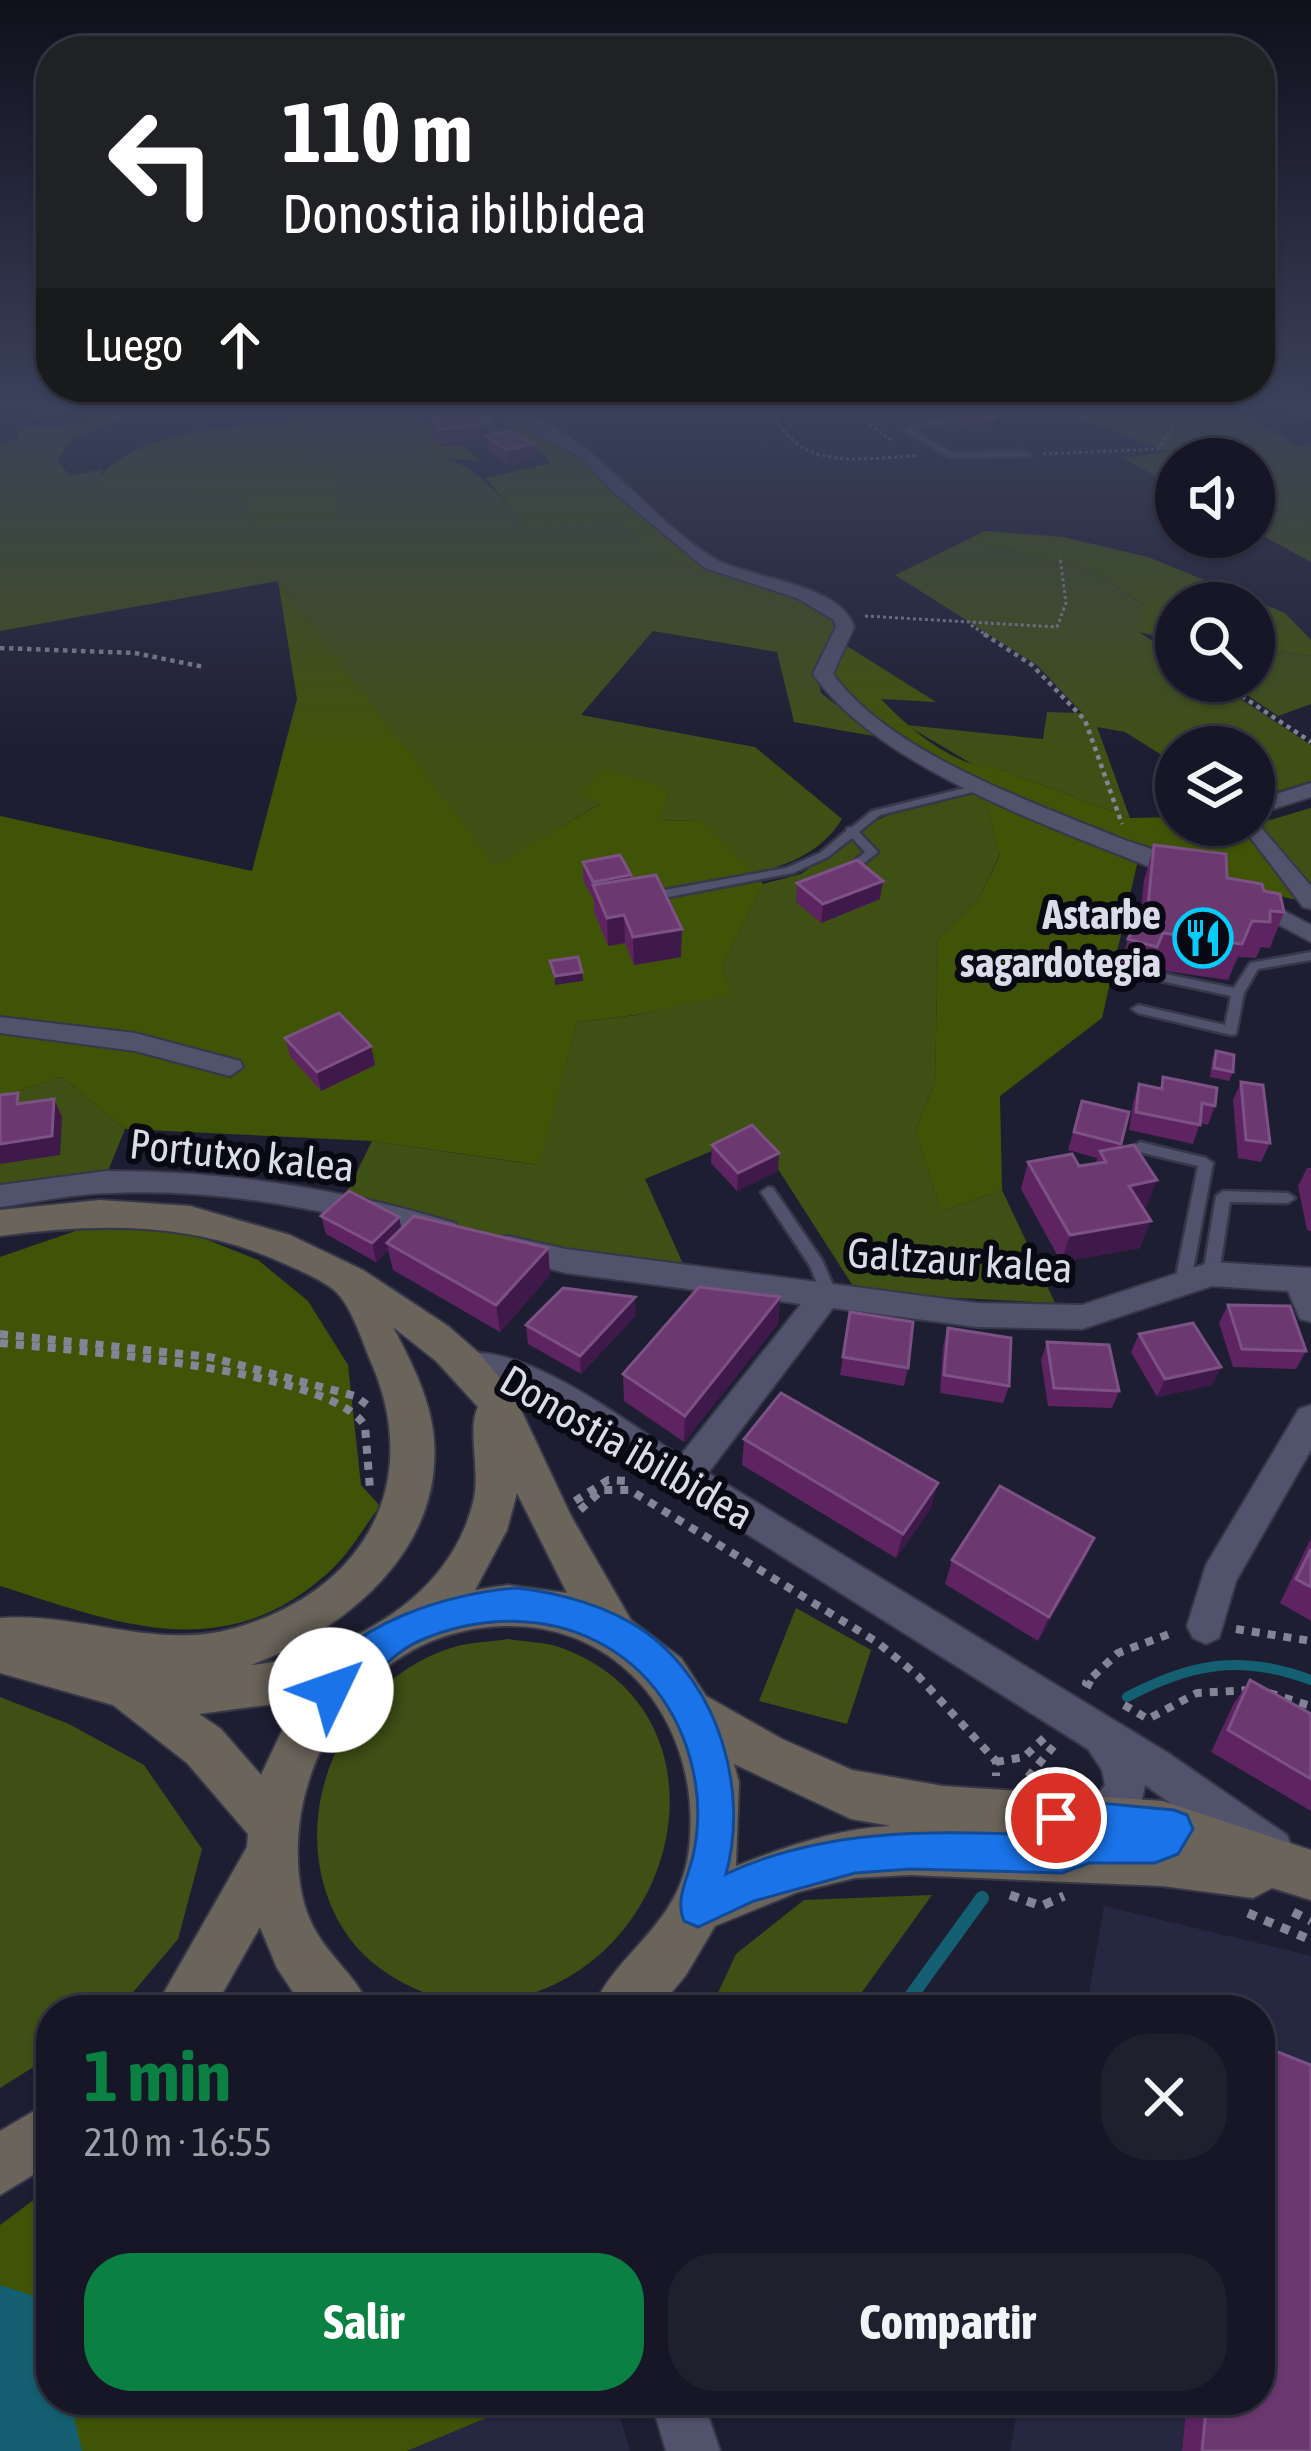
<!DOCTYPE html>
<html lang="es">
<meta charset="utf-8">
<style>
body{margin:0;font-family:"Asap Condensed",sans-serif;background:#1f1f2e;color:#f1f3f6;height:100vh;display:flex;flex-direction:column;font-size:45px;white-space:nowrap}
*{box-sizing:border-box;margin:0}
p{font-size:39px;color:#9e9fa7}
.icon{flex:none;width:66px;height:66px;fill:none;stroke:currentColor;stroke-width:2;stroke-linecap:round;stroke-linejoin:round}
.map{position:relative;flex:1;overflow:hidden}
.panel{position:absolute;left:36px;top:1995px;width:1239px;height:420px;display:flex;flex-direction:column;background:#161626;border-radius:48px;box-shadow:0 3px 9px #0004,0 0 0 3px #353543}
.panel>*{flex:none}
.guide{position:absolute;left:36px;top:36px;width:1239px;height:366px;border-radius:48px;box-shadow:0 3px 9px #0004,0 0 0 3px #353543;background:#202124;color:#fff;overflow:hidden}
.tools{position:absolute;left:1155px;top:438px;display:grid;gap:24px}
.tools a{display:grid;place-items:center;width:120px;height:120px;border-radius:50%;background:#161626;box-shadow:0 3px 9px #0004,0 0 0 3px #353543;font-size:60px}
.pin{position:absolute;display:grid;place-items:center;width:102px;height:102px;color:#fff;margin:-51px;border:6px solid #fff;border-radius:50%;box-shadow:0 3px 12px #0007}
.me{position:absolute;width:132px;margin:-66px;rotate:48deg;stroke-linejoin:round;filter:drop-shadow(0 0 9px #0008)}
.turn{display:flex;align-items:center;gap:42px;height:252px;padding:0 48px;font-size:54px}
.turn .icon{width:156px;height:156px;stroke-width:2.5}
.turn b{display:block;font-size:84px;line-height:102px}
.then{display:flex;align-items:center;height:114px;padding:0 48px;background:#0003;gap:24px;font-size:45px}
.round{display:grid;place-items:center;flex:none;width:126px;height:126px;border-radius:48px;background:#1f1f2e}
.overview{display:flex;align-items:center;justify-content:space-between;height:204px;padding:0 48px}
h1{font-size:72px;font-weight:700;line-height:90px;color:#0b8043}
.action{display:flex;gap:24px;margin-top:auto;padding:24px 48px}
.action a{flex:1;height:138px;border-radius:48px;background:#0b8043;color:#fff;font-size:48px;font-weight:700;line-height:138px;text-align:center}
.action a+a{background:#1f1f2e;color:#f1f3f6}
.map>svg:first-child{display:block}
</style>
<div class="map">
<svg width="1311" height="2451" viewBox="0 0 1311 2451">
<rect width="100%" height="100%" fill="#1e1e33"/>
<g fill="#262741">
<path d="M1104,1906L1311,1956V2451H1010L1019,2400H1260V2010H1086Z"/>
<path d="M529,2400H615L630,2451H407Z"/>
</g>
<g fill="#3f5015">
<path d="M42,409H143L69,441L57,461L70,476L103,469L94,489L242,497L335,457L299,419C347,408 387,404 433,424L369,448C459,456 469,456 526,528L617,522L657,551L821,607L838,624L816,666L821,693L879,737L794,722L777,652L653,631L581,715L755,747L842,819C820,854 787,865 749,875L701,820L658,821L669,790L601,803L495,867L278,581L0,631V445L17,439L18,427L69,426L95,419L59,413L31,419L32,413Z"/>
<path d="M1054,409H1235L1298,446L1311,443V562L1254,531V459H1176V487L1123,458L1169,452Z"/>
<path d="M967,540L1092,570L1145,606L1139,632L1176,657V681H1213L1311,745V781L1254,798V747H1176V764L1125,732L1097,727L1130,818L997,768H979L906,725L1043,739L1047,712L1082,713L1037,665L895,575Z"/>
<path d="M1254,649L1311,656V704L1278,716L1226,681H1254Z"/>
<path d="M983,792L1000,854L979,898L938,939L935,1083L915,1131L941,1211L1002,1190L1055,1303L939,1297L853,1286L755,1133L645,1179L684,1266L519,1245L344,1198L372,1141L538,1165L577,1022L637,1015L730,993L722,966L763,884L801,874L873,822L907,807Z"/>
<path d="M1311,808V895L1256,824Z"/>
<path d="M62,1077L125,1129L108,1171L0,1187V1096Z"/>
<path d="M796,1608L871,1650L847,1724L759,1701Z"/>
<path d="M508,1639C525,1642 546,1642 562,1648C727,1709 689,1935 539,1991C503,2004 461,2008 425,1993C384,1976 352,1952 333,1910C287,1809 345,1680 454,1647C471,1642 491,1642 508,1639Z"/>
<path d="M0,1697L69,1724L144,1765L202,1849L178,1939L118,2010H51V2056L0,2088Z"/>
<path d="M932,1895L849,2010H710L736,1954L804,1900Z"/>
</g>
<g fill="#405407">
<path d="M299,419L335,457L338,517L259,526L242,497L93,489C122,429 239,427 299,419Z"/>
<path d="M504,419L581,456L713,574L656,551L617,522L526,528L486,478L551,463Z"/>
<path d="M433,424L431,432L441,447L463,445L479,460C468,463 386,449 366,447Z"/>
<path d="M985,531L1063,537L1148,557L1285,613L1311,640V656L1254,649V603H1176V640L1138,632L1144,605L1092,570L967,540Z"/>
<path d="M278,581L495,866L600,804L582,794L603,769L669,790L659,821L701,820L763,884L722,966L731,994L636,1015L577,1022L539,1165L372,1141L125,1129L62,1077L0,1096V816L252,871L297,699Z"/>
<path d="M847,646L936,702L881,699C908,728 955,768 997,768L1130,818L1176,817V825H1245L1297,900L1270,894L1258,899L956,771L860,710L829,674L836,657Z"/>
<path d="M983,792L1138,860L1102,1018L1000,1096L1002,1190L941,1211L915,1131L935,1083L938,939L979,898L1000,855Z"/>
<path d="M90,1226L193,1234L258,1260L308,1301L348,1365L361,1485L380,1506C364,1527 349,1554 329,1572C223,1668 118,1623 0,1586V1257Z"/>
<path d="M51,2187V2400H529L407,2451H0V2225Z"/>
</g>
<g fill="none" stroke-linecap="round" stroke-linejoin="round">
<path stroke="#145f71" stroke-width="10" d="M1127,1697C1191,1663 1242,1654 1311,1680"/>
<g stroke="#145f71" stroke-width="14">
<path d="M901,2010L982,1898"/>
<path d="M7,2331L51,2339"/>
</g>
<path fill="#145f71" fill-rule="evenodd" d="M0,2285L40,2298L51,2326V2400H70L82,2451H0Z"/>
<g stroke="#363748" stroke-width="5">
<g id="lane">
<path d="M495,409L486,413L504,443L500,445L496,443L478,412L483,409Z"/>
<path d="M1017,409H1037L917,428L914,431L951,453L1027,452L1030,456L949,457L905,431L915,424Z"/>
<path d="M981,784L986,787L985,789L880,815L859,832L878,852L855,871H847L845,869L865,852L852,838L828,857L793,873L648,901L642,897L648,893L786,868L820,853L846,831L847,828L852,827L872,811Z"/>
<path d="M1311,952V960L1258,969L1244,993L1236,1034L1231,1035L1138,1013L1132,1009L1138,1005L1225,1025L1231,996L1161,981V975L1165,974L1234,988L1250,963Z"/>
<path d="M1140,1142L1206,1158L1213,1163L1191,1281L1188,1285H1178L1175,1281L1198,1166L1135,1151L1133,1147Z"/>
<path d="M768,1187L773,1188L822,1260L836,1292L834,1296H822L810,1266L761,1192Z"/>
<path d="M1223,1191L1288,1193L1295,1198L1288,1203L1230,1202L1219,1274L1216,1278H1206L1203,1274L1216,1196Z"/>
</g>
</g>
<g stroke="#363748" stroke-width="4">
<g id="street">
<path d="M490,409C578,409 647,522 717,560C752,579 841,584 854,627L833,674C890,753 1028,800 1117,837C1142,847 1180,855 1200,874L1188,881L1180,879C1069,833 882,773 813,674L836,627L834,620L797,598L705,568L616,494L581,457Z"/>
<path d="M1311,783V797L1254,815V801Z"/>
<path d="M1254,819L1311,886V909L1303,907L1241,825H1254Z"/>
<path d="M1248,892L1311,925V942L1240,904V894Z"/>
<path d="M0,1017L135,1033L240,1061L243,1067L230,1076L135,1051L0,1033Z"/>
<path d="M106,1171C226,1171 340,1188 455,1223L459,1231L455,1239L444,1242C335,1211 224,1188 109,1193C73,1194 36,1202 0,1207V1185Z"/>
<path d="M508,1236L566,1249L977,1303L1082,1305L1211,1262L1311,1268V1322L1300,1319L1288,1291L1212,1286L1082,1329L977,1327L833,1308L708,1473L1168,1753L1287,1835L1293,1850L1287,1865L1272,1871L1257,1865L1145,1785C1140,1818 1123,1829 1094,1841L1079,1835L1073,1820L1079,1805L1093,1800L1105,1785L1102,1770L1088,1749L509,1384L455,1374L451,1365L455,1356C517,1335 628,1424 680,1456L801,1304L566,1273L497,1255L493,1247L497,1239Z"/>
<path d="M1311,1405V1450L1236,1581L1219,1638L1206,1644L1193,1638L1187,1626L1206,1565L1299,1409Z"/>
<path d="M651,2400H703L720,2451H666Z"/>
</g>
</g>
<g stroke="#363748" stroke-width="4">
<g id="secondary">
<path d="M100,1200L190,1206L290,1235L363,1270L448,1326L479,1353L514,1395L571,1516L631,1620L681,1658L706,1696L782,1739L852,1770L943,1786L1163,1801L1311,1850V1900L1272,1888L1253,1898L1162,1886L910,1875L855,1878L798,1892L715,1926L686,1975L657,2010H592C617,1950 680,1926 689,1849C705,1708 596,1594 452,1634C344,1665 280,1788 302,1895C314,1951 353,1966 371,2010H305L277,1968L260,1927L213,2010H154L247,1847L248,1834L187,1763L113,1705L0,1673V1618C80,1612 155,1651 235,1628C362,1592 425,1486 371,1362C362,1341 351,1304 334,1290C320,1279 301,1271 285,1264C193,1221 99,1223 0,1236V1210ZM393,1327L436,1361L478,1407C467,1428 480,1470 474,1498C452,1599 346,1655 251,1665C349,1629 448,1546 433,1430C428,1394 410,1359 393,1327ZM517,1493L567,1593L508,1585L475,1590L507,1530ZM296,1701L261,1775L221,1729L199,1714ZM734,1764L851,1819L891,1826C835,1829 787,1846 736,1866L739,1782Z"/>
<path d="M51,2101V2164L0,2195V2131Z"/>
</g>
</g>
<g stroke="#838596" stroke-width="3" stroke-dasharray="3 3" stroke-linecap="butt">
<path d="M771,409C798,473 858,458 916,456"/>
<path d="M875,409L868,424L893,441"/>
<path d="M1291,409L1311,418"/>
<path d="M1043,454L1158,449L1173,427L1169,420L1146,409"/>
<path d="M865,616L1057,627L1066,603L1060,557"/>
<path d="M971,625L989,637"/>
</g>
<g stroke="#838596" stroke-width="4.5" stroke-dasharray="4.5 4.5" stroke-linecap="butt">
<path d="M984,634L1032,665L1085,720L1122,824"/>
<path d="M1162,643L1176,652"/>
<path d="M0,648L135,653L204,667"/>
<path d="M1219,681L1311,742"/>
</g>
<g stroke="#838596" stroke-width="8" stroke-dasharray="8 8" stroke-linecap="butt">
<path d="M0,1334L210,1357L355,1396L370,1407"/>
<path d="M0,1343C69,1350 331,1369 365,1426L370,1489"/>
<path d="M575,1501L608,1480L631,1481"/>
<path d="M580,1510L602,1490H630L877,1642L918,1676L996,1761V1776"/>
<path d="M1236,1629L1311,1641"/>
<path d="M1092,1686L1086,1683L1118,1653L1175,1632"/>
<path d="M1269,1693L1311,1706"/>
<path d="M1124,1705L1148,1719L1197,1693L1250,1690"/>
<path d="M996,1762L1024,1757L1045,1737"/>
<path d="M1028,1777L1057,1742"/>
</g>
<g stroke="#838596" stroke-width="9" stroke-dasharray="9 9" stroke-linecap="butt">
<path d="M1010,1895L1041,1906L1064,1896"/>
<path d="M1293,1912L1311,1921"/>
<path d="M1248,1913L1311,1940"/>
</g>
<use href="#lane" fill="#51526b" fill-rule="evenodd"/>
<use href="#street" fill="#51526b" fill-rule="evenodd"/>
<use href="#secondary" fill="#6a645a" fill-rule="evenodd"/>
</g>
<g fill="#5d2461">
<path d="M959,416L993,426L966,429L958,423Z"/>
<path d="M432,418L487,436L533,444L534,459L509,465L488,451L487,439L441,445L433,432Z"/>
<path d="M1154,845L1227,878L1264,891L1284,912L1270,948L1261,947L1256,958L1238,957L1228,980L1151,969L1145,983L1117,975L1128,939L1140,919L1144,880Z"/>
<path d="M583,862L631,875V879L681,957L634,965L625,943L608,946L594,912V900L583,880Z"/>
<path d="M797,883L880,899L821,923L796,902Z"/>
<path d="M285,1038L371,1046L375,1065L321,1091L290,1056Z"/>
<path d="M1216,1051L1233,1072L1229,1081L1210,1077L1212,1060Z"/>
<path d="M1163,1077L1215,1106L1208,1125L1200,1123L1193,1144L1129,1130L1133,1103L1139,1084L1160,1088Z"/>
<path d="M1241,1082L1270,1143L1261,1162L1238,1158L1233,1100Z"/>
<path d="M1082,1101L1129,1112L1120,1147L1146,1208L1143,1209L1140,1248L1061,1262L1021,1189L1028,1162L1079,1166L1096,1163L1097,1158L1068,1150Z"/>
<path d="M712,1145L778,1171L737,1191L711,1163Z"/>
<path d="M1307,1168H1311V1231L1307,1230L1298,1186Z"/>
<path d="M321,1216L399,1217L401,1228L548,1248L550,1275L500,1332L393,1270L388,1250L376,1262L326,1234Z"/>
<path d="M780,1297L778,1324L684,1442L624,1401L623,1374Z"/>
<path d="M1228,1305L1306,1351L1296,1369L1233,1367L1219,1323Z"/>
<path d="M850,1312L908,1368L904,1386L840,1375Z"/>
<path d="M636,1315L581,1374L528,1344L526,1325Z"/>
<path d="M948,1328L1009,1386L1003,1403L940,1393L943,1346Z"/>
<path d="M1139,1334L1212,1385L1157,1397L1131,1352Z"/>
<path d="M1047,1342L1119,1391L1112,1408L1048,1406L1041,1360Z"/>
<path d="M744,1439L931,1508L896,1558L742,1465Z"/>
<path d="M1094,1538L1083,1563L1038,1641L945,1584L952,1560Z"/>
<path d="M1311,1538V1621L1280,1603Z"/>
<path d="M1250,1680L1311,1714V1811L1211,1752L1234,1703Z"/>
<path d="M1187,2400H1260L1311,2451H1182Z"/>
</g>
<g fill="#3e1949">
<path d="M994,419L993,426L966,429L967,422Z"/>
<path d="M486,424L487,439L441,445L440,430Z"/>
<path d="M533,444L534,459L509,465L507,450Z"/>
<path d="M631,875V893L593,885V900V882Z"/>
<path d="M883,881L880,899L821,923L823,904Z"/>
<path d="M624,915L625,943L608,946L607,918Z"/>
<path d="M682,929L681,957L634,965L633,937Z"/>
<path d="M582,972L583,981L555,985V976Z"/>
<path d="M371,1046L375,1065L321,1091L317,1072Z"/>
<path d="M54,1099L62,1117L60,1155L0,1164V1144Z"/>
<path d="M779,1153L778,1171L737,1191L738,1173Z"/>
<path d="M1157,1180L1146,1208L1119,1213L1129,1186Z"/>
<path d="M399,1217L403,1236L387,1243L388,1250L376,1262L372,1243Z"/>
<path d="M1151,1221L1140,1248L1061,1262L1070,1235Z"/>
<path d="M548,1248L550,1275L500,1332L496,1305Z"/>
<path d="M635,1297L636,1315L581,1374L580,1356Z"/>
<path d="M780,1297L778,1324L684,1442L685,1416Z"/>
<path d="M1221,1367L1212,1385L1157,1397L1165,1379Z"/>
<path d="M938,1483L931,1508L896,1558L903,1534Z"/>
<path d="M1094,1538L1083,1563L1038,1641L1049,1617Z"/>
</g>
<g fill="#6b3870" stroke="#7c5183" stroke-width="3">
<path d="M477,412L486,424L440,430L432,418Z"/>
<path d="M986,413L994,419L967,422L959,416Z"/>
<path d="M512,430L533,444L507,450L486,436Z"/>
<path d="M1154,845L1226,854L1227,878L1262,884L1264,891L1280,894L1284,912L1270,911V922L1252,921L1242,944L1163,933L1157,947L1128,939L1136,921L1147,916Z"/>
<path d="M620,855L631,875L593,882L583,862Z"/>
<path d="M857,860L883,881L823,904L797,883Z"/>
<path d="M656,875L682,929L633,937L624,915L607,918L593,885Z"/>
<path d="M578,957L582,972L555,976L550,961Z"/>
<path d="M339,1013L371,1046L317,1072L285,1038Z"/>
<path d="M1216,1051L1234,1055L1233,1072L1214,1068Z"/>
<path d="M1163,1077L1217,1088L1215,1106L1202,1103L1200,1125L1136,1112L1139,1084L1162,1089Z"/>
<path d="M1241,1082L1263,1085L1270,1143L1246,1140Z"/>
<path d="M18,1093L17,1104L54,1099L52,1136L0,1144V1095Z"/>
<path d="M1082,1101L1129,1112L1121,1144L1074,1132Z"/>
<path d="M752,1125L779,1153L738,1173L712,1145Z"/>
<path d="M1134,1145L1157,1180L1129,1186L1151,1221L1070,1235L1028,1162L1072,1154L1079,1166L1106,1162L1100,1151Z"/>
<path d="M349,1191L399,1217L372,1243L321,1216Z"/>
<path d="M414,1216L548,1248L496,1305L387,1243Z"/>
<path d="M699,1287L780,1297L685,1416L623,1374Z"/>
<path d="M563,1288L635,1297L580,1356L526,1325Z"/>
<path d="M1228,1305L1290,1306L1306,1351L1242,1349Z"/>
<path d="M850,1312L913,1322L908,1368L843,1357Z"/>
<path d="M1193,1323L1221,1367L1165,1379L1139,1334Z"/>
<path d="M948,1328L1011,1338L1009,1386L944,1375Z"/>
<path d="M1047,1342L1109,1345L1119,1391L1054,1388Z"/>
<path d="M781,1393L938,1483L903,1534L744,1439Z"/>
<path d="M1000,1486L1094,1538L1049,1617L952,1560Z"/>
<path d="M1311,1549V1587L1296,1579Z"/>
<path d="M1250,1680L1311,1714V1779L1228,1730Z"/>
<path d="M1260,2045L1311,2065V2451H1202L1207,2400H1260Z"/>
</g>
<linearGradient id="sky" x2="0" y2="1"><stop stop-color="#10101c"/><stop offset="0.54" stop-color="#3b415b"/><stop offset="1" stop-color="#3b415b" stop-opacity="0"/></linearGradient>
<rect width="1311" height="752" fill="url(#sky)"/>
<path fill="#1a73e8" stroke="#114b97" stroke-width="3" d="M517,1588C561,1593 611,1607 647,1633C719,1686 749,1790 726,1874C831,1825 940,1832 1052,1835L1042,1831L1037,1818L1042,1804L1056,1799L1174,1810L1187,1815L1193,1829L1178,1854L1155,1863H1089L1062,1873L910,1869L855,1873L754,1901L698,1927L684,1921C674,1898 690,1875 694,1851C698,1832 699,1806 696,1787C676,1647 543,1587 419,1641C385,1656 364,1693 331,1707L319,1702L314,1690C342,1624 453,1592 517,1588Z"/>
<defs>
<g id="restaurant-ring" transform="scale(3)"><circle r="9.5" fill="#090913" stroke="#07cbf9" stroke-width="1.5"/><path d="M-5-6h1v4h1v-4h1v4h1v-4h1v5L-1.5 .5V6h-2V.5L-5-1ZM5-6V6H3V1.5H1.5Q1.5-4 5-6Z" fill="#07cbf9"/></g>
</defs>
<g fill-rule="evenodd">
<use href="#restaurant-ring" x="1203" y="938"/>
</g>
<g text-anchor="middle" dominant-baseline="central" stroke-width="12" stroke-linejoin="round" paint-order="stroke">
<g font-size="42" font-weight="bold" fill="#dadcea" stroke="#090913" text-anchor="end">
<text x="1161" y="914">Astarbe<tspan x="1161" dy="48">sagardotegia</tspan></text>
</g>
<g font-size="42" fill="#dadcea" stroke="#090913">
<text transform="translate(242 1155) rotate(6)">Portutxo kalea</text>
<text transform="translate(960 1260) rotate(4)">Galtzaur kalea</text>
<text transform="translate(627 1447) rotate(30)">Donostia ibilbidea</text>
</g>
</g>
</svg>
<div class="tools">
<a><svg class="icon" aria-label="sound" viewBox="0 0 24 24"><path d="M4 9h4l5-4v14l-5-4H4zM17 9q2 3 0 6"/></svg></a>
<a><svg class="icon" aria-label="search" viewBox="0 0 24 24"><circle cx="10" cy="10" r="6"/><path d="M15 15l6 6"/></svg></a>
<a><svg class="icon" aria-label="layers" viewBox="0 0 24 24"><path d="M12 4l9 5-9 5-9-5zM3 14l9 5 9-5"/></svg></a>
</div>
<div class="pin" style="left:1056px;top:1818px;background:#d93025"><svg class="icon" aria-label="arrive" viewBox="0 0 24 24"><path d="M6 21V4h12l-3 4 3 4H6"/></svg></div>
<svg class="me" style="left:331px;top:1690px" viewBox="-20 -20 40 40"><circle r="19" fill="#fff"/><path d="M0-13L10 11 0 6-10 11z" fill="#1a73e8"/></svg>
<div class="guide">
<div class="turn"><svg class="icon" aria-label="left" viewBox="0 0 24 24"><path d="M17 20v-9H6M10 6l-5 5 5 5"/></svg><div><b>110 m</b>Donostia ibilbidea</div></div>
<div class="then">Luego<svg class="icon" aria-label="ahead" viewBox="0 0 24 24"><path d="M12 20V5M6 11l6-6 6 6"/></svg></div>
</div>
<section class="panel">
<div class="overview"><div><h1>1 min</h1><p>210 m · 16:55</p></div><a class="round"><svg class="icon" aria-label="close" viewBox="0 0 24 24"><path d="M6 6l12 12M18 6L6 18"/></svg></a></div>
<div class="action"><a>Salir</a><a>Compartir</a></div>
</section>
</div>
